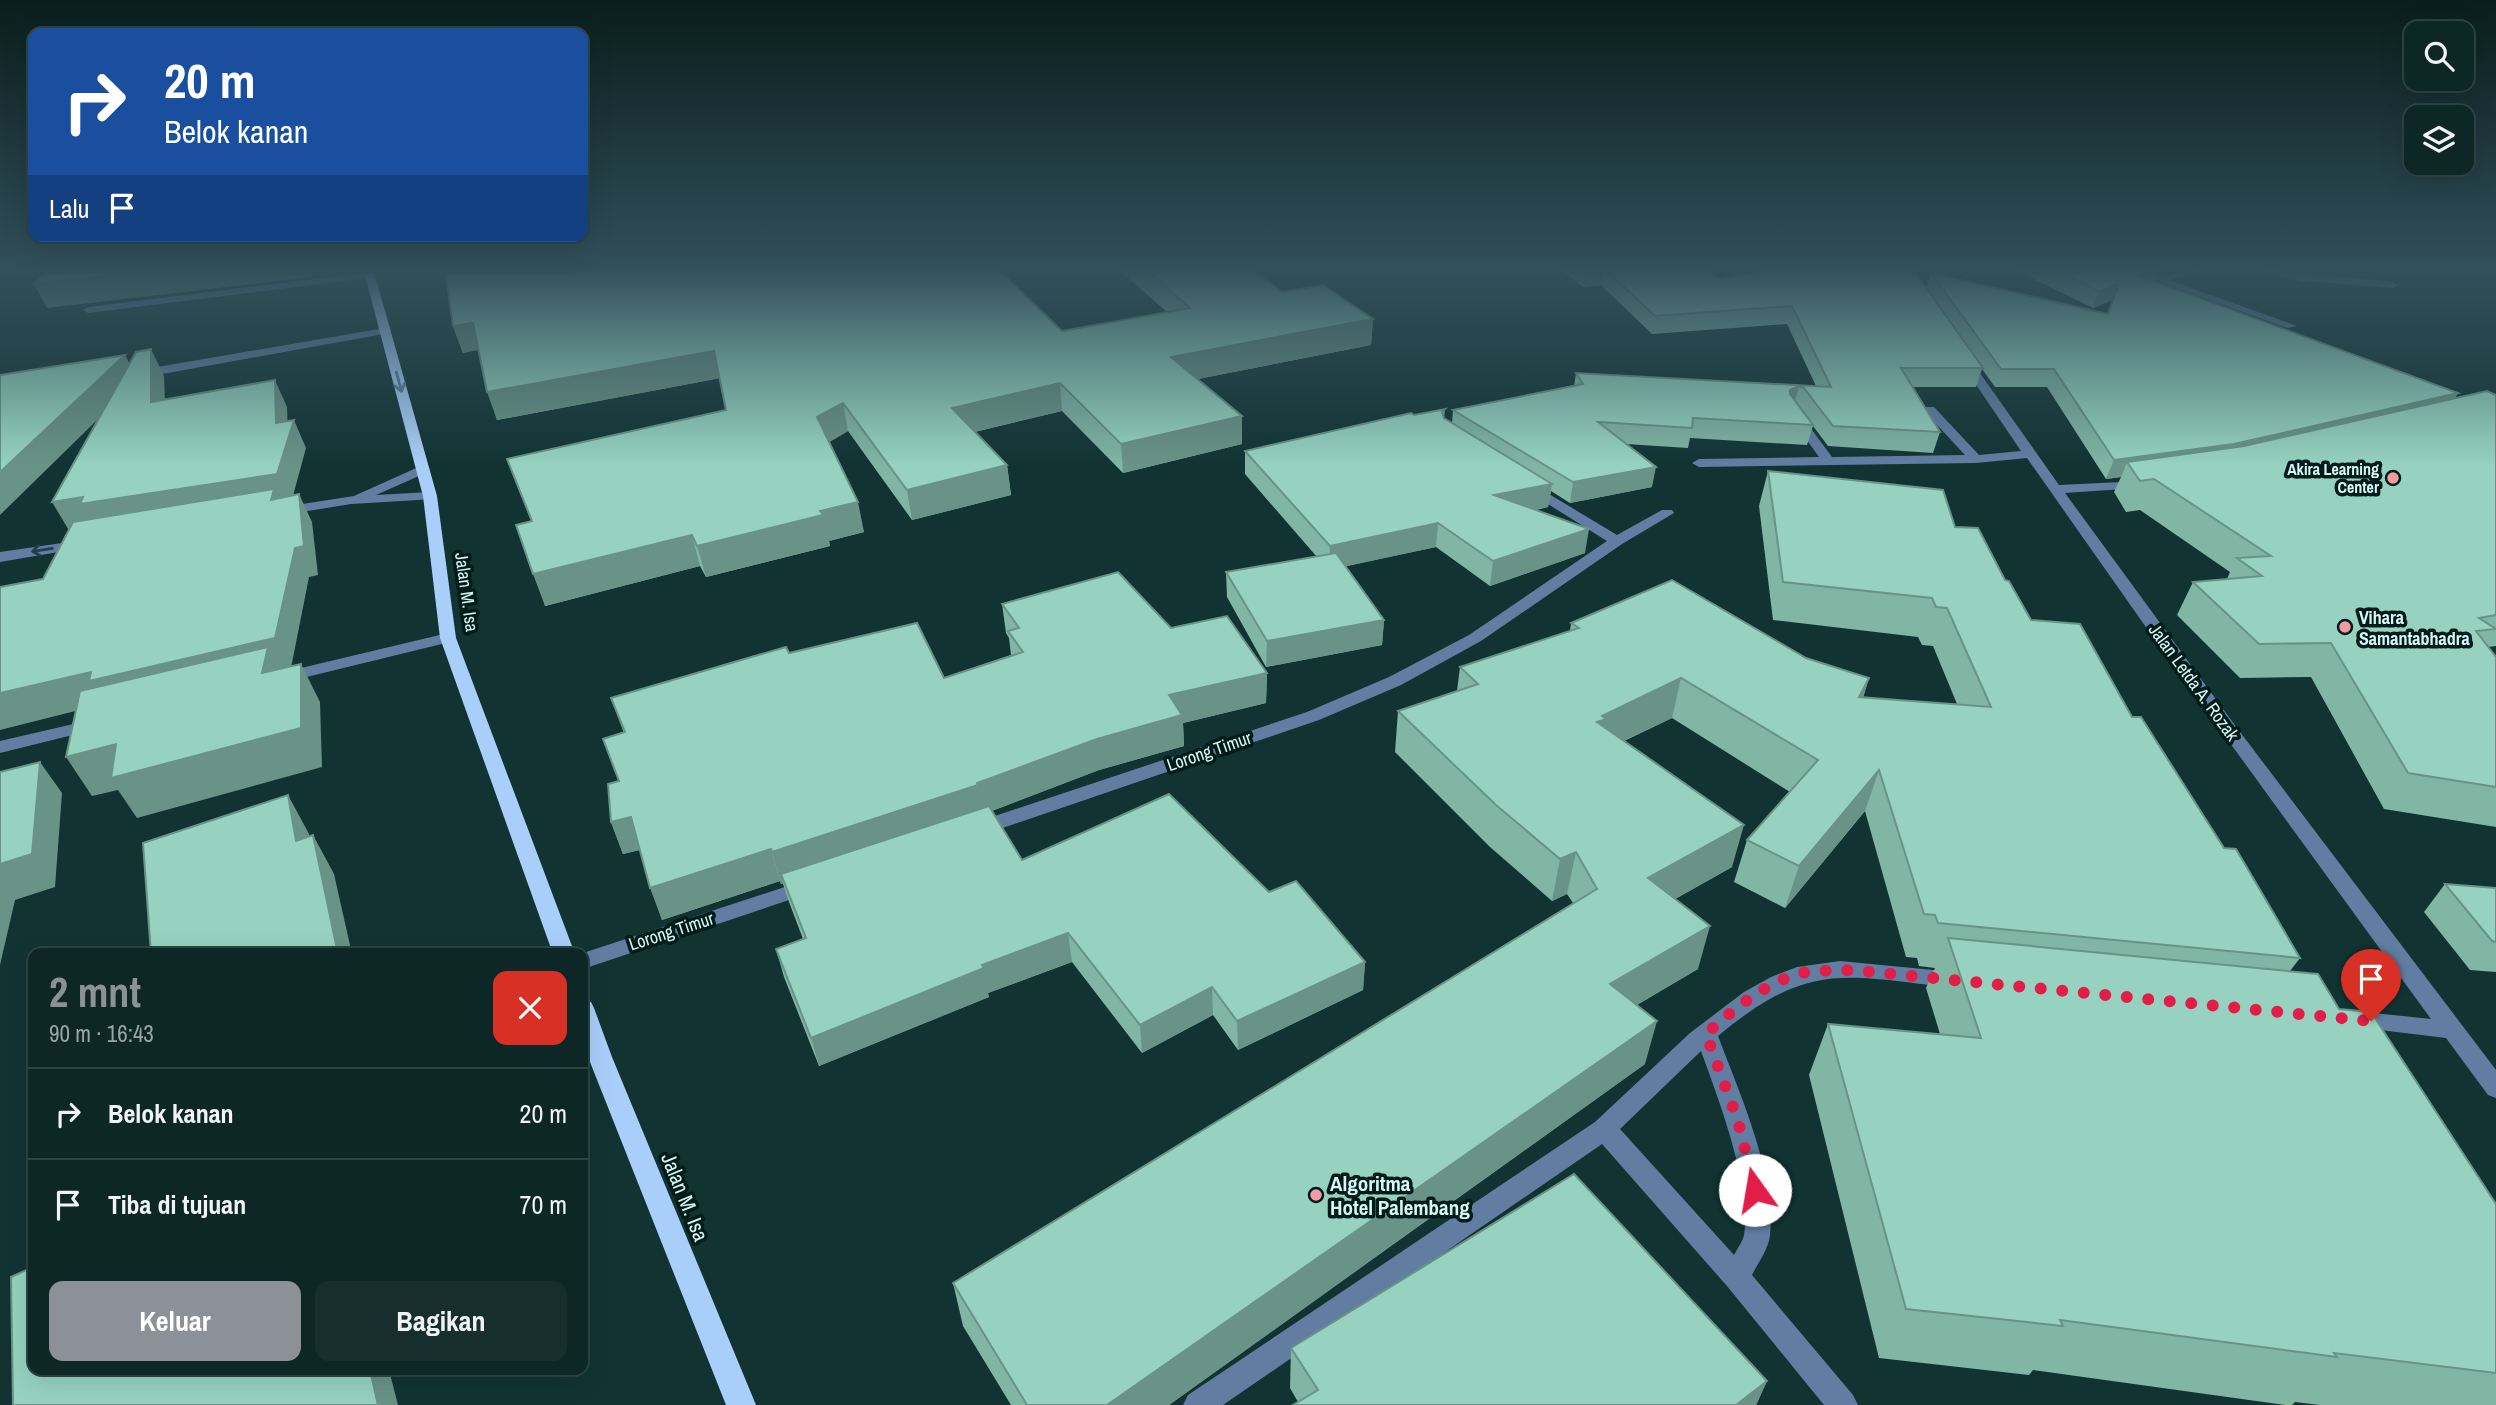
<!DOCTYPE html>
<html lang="id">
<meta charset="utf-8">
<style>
body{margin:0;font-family:"Archivo Narrow",sans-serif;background:#162f2e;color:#f1f3f6;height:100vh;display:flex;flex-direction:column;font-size:26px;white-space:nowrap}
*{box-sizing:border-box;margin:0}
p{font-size:23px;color:#9aa5a7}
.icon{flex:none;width:38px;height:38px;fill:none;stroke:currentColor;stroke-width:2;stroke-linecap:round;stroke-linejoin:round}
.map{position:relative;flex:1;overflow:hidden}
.drawer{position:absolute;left:28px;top:948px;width:560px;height:427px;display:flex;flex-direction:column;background:#0d2726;border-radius:14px;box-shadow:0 7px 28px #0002,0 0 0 2px #2d4443}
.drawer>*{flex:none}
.banner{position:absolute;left:28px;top:28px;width:560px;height:214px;border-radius:14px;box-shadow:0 7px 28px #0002,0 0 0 2px #2d4443;background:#1a4fa0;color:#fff;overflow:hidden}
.buttons{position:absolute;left:2404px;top:21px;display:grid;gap:14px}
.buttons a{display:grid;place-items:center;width:70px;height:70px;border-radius:14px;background:#0d2726;box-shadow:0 7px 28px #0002,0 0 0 2px #2d4443;font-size:35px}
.pin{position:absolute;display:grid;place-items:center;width:60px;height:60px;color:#fff;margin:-72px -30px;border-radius:50% 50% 50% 0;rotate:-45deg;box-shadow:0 0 7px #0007}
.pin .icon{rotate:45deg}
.me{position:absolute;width:77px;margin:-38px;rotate:347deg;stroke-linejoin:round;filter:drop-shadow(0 0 5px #0008)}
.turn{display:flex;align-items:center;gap:24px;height:147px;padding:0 21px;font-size:32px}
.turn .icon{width:91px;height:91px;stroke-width:2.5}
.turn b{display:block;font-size:49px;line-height:60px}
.then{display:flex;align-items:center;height:66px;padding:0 21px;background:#0003;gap:14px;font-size:26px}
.round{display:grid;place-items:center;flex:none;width:74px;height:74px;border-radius:14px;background:#162f2e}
.summary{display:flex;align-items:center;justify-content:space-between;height:119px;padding:0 21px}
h1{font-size:42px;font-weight:700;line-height:52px;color:#8c9099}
.primary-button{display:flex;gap:14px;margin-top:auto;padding:14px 21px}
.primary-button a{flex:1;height:80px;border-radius:14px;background:#8c9099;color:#fff;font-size:28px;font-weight:700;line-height:80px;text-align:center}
.primary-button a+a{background:#162f2e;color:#f1f3f6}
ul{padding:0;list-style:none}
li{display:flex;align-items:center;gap:21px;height:91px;padding:0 21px;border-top:2px solid #2d4443}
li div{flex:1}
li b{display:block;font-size:26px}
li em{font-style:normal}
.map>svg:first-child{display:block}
</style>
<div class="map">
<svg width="2496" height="1405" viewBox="0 0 2496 1405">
<rect width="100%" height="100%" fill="#113433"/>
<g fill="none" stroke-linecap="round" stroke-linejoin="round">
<g fill="#617ea2" fill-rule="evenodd">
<path d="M2121,268C2135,268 2151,276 2161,276C2177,274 2191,268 2208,268L2169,280L2297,326L2287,328Z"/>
<path d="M2253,268L2393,282L2398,285L2393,288L2301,281Z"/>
<path d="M371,272L375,273V277L88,313L83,310L88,307Z"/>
<path d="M385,328L389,329V333L140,378L134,374L140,370Z"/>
<path d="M1966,357L1970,359L2059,485L2143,481L2145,484L2138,488L2065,493L2234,724L2496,1070V1098L2488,1095L2446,1038L2347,1026L2344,1020L2347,1014L2355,1011L2431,1019L2155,640L2027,458L1976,463L1699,467L1692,463L1699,459L1819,457L1791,418L1797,414L1801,415L1832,457L1965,455L1926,413V407H1934L1979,455L2021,451L1960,361Z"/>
<path d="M423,465L430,469L428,472L376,495L430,492L437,496L435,499L351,504L283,515L276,511L283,507L354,496Z"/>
<path d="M1529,482L1617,535L1662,510H1672L1674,513L1622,544L1481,641L1401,685L1319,720L985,834H971L968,829L971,824L1307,712L1389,677L1469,635L1607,541L1524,489V483Z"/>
<path d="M83,540L90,544L88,547L0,562V552Z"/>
<path d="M448,633L454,635L456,638L454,641L282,683L273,678L276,674Z"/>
<path d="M95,719L101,720L104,724L101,728L0,753V741Z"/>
<path d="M809,879L816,881L819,886L816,891L583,969V954H580Z"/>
<path d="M1840,961L1954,972L1962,974L1965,980L1962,986L1954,988C1846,976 1809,960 1718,1036C1739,1092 1776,1174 1770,1235C1769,1248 1758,1263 1752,1275L1853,1395L1858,1405H1824L1727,1286L1602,1144L1223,1405H1183L1188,1395L1595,1122L1690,1033L1744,992L1771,977L1797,967ZM1701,1051C1718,1098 1752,1186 1744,1235C1743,1241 1737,1249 1734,1255L1620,1129Z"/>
</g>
<g fill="#aacefa" fill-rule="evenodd">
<path d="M363,268H373L437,496L456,638L575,954H553L440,638L423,496Z"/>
<path d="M583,999L591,1002L594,1008L612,1057L756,1405H726L588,1057L583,1041Z"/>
</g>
</g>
<g fill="#81b5a4">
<path d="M1117,268H1250L1282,292L1373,319L1371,345L1198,379L1242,416V444L1123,473L1062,411L975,432L1007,465L1011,495L912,520L848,431L829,442L864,532L829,541L830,546L706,577L700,566L545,606L531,521L507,459L726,410L720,378L497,420L479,349L463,353L453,326L1062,331L1167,312Z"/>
<path d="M1559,268H1703L1720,279L1776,268H1912L1926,289L1931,273L2107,314L2112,300L2093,308L2012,268H2156L2153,281L2456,398L2496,395V646L2488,647L2496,657V827L2384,809L2311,677L2240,678L2177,615L2193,582L2227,579L2230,572L2140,510L2126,512L2114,492L2121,477L2106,479L2047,387H1995L1982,369L1976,387H1913L1940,432L1933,453L1828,446L1813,426L1807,445L1690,438L1688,448L1626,444L1652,487L1570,503L1551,491L1548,507L1536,510L1585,553L1490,586L1436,547L1346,566L1384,620L1382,645L1266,667L1227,597L1226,572L1317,557L1245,474V451L1445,409L1444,418L1452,423L1453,410L1574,386L1576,373L1816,386L1787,324L1652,334L1601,285L1583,287Z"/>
<path d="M1768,471L1955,527L2005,580L2031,620L2132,717L2224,848L2300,958L2290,971L2339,1009L2496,1204V1405H2320L2295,1402L2292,1405H2285L2033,1370L2029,1375L1879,1358L1809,1075L1828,1024L1940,1034L1926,988L1935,968L1919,966L1917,958L1906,957L1865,811L1785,908L1734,882L1747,840L1790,792L1672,718L1624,741L1732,867L1675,899L1698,969L1637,1005L1645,1064L1169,1405H1011L963,1326L953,1283L1573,903L1567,894L1552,901L1490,847L1395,752L1398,711L1457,691L1460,667L1570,631L1571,623L1806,658L1869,678L1863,698L1957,704L1933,646L1922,645L1918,637L1773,620L1759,506Z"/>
<path d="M1002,604L1171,628L1267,673L1266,703L1183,723L1184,746L1099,770L992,811L1022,860L1269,892L1365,962L1363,990L1238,1050L1213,1015L1142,1053L1072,962L988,993L989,997L819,1066L784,977L776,949L803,939L789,902L783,884H781L780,881L662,920L640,850L623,854L611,822L619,781L624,733L611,698L789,653L944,678L1011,655L1009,638L1006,633Z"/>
<path d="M2445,884L2496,888V972L2470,970L2424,912Z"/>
<path d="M1291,1348L1767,1381L1756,1405H1293L1298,1402L1290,1388Z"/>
</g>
<g fill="#699386">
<path d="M174,268H314L311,277L47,308L34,284Z"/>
<path d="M1604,268L1601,285L1583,287L1585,270Z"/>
<path d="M2158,269L2151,285L2140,276Z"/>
<path d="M2119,284L2112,300L2093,308L2099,291Z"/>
<path d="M1373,319L1371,345L1172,384L1171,357Z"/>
<path d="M473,323L483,349L463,353L453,326Z"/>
<path d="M151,349L164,376L166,430L151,402Z"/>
<path d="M714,351L721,378L497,420L487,392Z"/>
<path d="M125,355L138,380L0,515V472Z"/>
<path d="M275,380L287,407L288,438L294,420L306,448L291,503L70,532L52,502L83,497L276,423Z"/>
<path d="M1060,383L1062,411L956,436L952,408Z"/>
<path d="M1799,386L1794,405L1786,410L1790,390Z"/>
<path d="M2458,393L2448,412L2136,475L2127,462L2121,477L2106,479L2114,460Z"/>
<path d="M843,403L848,431L823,446L817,417Z"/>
<path d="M1242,416V444L1123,473L1121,444Z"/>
<path d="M1007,465L1011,495L912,520L907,490Z"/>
<path d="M1656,467L1652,487L1570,503L1573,482Z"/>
<path d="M1552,484L1548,507L1491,518L1494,495Z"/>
<path d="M299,494L312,522L318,575L309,577L291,668L103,704L0,730V693Z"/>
<path d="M858,502L864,532L829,541L830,546L706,577L697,546L820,511Z"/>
<path d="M1438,523L1436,547L1329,570L1330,546Z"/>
<path d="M1589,529L1585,553L1490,586L1493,561Z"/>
<path d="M692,535L700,566L545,606L533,574Z"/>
<path d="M1384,620L1382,645L1266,667L1267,641Z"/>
<path d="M301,664L320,702L322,767L137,818L118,790L92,796L66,757L116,744Z"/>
<path d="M1267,673L1266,703L1183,723L1184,746L1099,770L983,814L781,874L783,884H781L772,852L977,783L1169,695Z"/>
<path d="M1681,678L1672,718L1599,753L1597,722L1602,716Z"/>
<path d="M1869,678L1856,718L1859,697Z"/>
<path d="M40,762L62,793L55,887L15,900L0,965V864Z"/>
<path d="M1879,770L1865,811L1785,908L1799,866Z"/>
<path d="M288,795L309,834L318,880L296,841Z"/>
<path d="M631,817L642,849L623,854L611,822Z"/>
<path d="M1744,825L1732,867L1638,920L1648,878Z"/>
<path d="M313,835L334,874L352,954H338Z"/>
<path d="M771,849L780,881L662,920L650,888Z"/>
<path d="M1576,852L1567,894L1552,901L1560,859Z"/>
<path d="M1710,926L1698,969L1600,1026L1610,984Z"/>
<path d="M1068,933L1072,962L988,993L989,997L819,1066L811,1038L982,965Z"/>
<path d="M1365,962L1363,990L1238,1050L1237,1021Z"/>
<path d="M1212,987L1213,1015L1142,1053L1140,1025Z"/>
<path d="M1657,1021L1645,1064L1169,1405H1107Z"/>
<path d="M370,1370H389L398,1405H378Z"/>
<path d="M1767,1381L1756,1405H1736Z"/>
</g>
<g fill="#96d2bf" stroke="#699386" stroke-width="2">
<path d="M50,268H174L34,284Z"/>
<path d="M445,268H997L1062,331L1190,308L1144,268H1250L1282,292L1323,285L1373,319L1171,357L1242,416L1121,444L1060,383L952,408L1007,465L907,490L843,403L817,417L858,502L820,511L823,515L697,546L692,535L533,574L516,525L532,521L507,459L726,410L714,351L487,392L473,323L453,326Z"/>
<path d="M1583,268H1603L1585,270Z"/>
<path d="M1604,268H1703L1720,279L1779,268H1912L1983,368H1901L1940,432L1833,426L1804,388L1799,386L1790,390V394L1813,425L1693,418L1692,428L1598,422L1656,467L1573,482L1453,410L1583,384L1576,373L1831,387L1792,306L1655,316Z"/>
<path d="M2051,268L2158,269L2140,276L2458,393L2234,444L2114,460L2054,369H2001L1931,273L2108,314L2119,284L2099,291Z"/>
<path d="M151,349V402L275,380L276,423L294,420L277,474L80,504L83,497L52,502L136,352Z"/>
<path d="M125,355L0,472V375Z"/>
<path d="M2487,391L2496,395V615L2479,618L2496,629L2476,631L2496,657V787L2408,773L2331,643L2259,644L2193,582L2262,576L2237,558L2271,556L2154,479L2140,481L2127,462L2244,446Z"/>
<path d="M1445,409L1442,412L1444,418L1552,484L1494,495L1589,529L1493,561L1438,523L1330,546L1245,451L1411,413L1414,415Z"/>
<path d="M1768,471L1943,490L1955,527L1978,528L2005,580L2009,581L2031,620L2080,624L2132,717H2141L2224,848L2236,849L2300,958L1938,923L1935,915L1924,914L1879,770L1799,866L1747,840L1818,760L1681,678L1602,716L1606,719L1597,722L1744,825L1648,878L1710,926L1610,984L1657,1021L1107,1405H1027L953,1283L1597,889L1576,852L1560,859L1496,805L1398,711L1478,684L1460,667L1579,628L1571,623L1672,580L1806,658L1869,678L1859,697L1991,707L1947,608L1936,607L1932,598L1783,582Z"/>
<path d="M274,489L271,500L299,494L304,546L295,548L275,638L89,681L91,672L0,693V587L43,579L73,522Z"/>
<path d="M1336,553L1384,620L1267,641L1226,572Z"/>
<path d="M1118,572L1171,628L1227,616L1267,673L1169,695L1182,715L1097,739L977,783L978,785L772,852L771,849L650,888L631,817L611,822L608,784L619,781L603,739L625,732L611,698L786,647L789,653L917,623L944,678L1023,652L1008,631L1019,628L1002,604Z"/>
<path d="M268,647L262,673L301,664V728L111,778L116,744L66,757L80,691Z"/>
<path d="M40,762L32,854L0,864V772Z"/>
<path d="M1169,794L1269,892L1296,881L1365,962L1237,1021L1212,987L1140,1025L1068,933L982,965L984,968L811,1038L776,949L806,938L781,874L989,806L1022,860Z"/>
<path d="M288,795L296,841L313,835L338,954H151L143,843Z"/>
<path d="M2445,884L2496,888V942L2492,941Z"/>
<path d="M1948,938L2318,974L2339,1009L2371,1012L2496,1204V1373L2334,1353L2337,1357L2060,1320L2063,1326L1906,1309L1828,1024L1981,1038Z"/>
<path d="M1574,1174L1767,1381L1736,1405H1293L1318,1390L1291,1348Z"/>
<path d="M33,1267V1370H370L378,1405H13L11,1277Z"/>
</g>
<defs><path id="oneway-shaft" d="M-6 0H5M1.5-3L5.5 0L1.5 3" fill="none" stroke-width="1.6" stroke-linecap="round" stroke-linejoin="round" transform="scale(1.75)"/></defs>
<use stroke="#5e7d95" href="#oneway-shaft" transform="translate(399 382) rotate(75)"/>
<use stroke="#223e4a" href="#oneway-shaft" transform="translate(42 550) rotate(171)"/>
<linearGradient id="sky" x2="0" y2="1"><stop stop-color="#091d1c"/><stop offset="0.58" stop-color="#32505b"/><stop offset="1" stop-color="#32505b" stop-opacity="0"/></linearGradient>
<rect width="2496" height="465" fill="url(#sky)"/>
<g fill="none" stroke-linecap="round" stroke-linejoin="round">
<path stroke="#e11d48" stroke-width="12" stroke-dasharray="0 21.6" d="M1755,1190L1738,1121L1706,1034C1736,1008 1767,980 1807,972C1821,970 1837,971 1851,970L2371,1021"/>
</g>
<g fill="#f49aa3" stroke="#001b1a" stroke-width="2.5">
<circle cx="2393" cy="478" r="7"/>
<circle cx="2345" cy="627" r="7"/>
<circle cx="1316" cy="1195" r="7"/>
</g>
<g text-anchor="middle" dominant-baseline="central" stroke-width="7" stroke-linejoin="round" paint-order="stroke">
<g font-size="16" font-weight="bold" fill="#d7f8f6" stroke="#001b1a" text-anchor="end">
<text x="2379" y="469">Akira Learning<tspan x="2379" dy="18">Center</tspan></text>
</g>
<g font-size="18" fill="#d7f8f6" stroke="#001b1a">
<text transform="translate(467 592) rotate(82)">Jalan M. Isa</text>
<text transform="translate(2194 682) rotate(54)">Jalan Letda A. Rozak</text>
<text transform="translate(1209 751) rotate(-19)">Lorong Timur</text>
<text transform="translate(671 931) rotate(-18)">Lorong Timur</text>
</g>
<g font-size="18" font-weight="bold" fill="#d7f8f6" stroke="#001b1a" text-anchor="start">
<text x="2359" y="617">Vihara<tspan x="2359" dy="21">Samantabhadra</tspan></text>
</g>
<g font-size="21" font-weight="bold" fill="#d7f8f6" stroke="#001b1a" text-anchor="start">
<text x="1330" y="1183">Algoritma<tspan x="1330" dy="24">Hotel Palembang</tspan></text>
</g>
<g font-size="21" fill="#d7f8f6" stroke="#001b1a">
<text transform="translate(685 1197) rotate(68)">Jalan M. Isa</text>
</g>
</g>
</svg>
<div class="buttons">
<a><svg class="icon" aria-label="search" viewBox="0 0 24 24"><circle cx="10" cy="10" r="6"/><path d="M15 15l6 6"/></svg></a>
<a><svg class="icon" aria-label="layers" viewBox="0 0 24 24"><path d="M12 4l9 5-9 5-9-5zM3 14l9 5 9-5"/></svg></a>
</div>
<div class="pin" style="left:2371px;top:1021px;background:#d93025"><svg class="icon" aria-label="arrive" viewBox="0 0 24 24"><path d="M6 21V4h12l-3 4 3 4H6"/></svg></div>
<svg class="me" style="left:1755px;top:1190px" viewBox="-20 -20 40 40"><circle r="19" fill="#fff"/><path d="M0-13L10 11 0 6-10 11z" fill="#e11d48"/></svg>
<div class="banner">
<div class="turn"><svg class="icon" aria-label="right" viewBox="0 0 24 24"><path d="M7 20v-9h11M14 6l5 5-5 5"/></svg><div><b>20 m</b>Belok kanan</div></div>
<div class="then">Lalu<svg class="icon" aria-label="arrive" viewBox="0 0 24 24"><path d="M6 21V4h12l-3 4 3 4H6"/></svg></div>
</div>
<section class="drawer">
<div class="summary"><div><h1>2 mnt</h1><p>90 m · 16:43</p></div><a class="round" style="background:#d93025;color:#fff"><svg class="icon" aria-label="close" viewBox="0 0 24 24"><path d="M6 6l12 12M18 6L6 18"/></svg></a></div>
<ul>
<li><svg class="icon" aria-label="right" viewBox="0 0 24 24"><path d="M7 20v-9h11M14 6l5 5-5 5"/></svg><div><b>Belok kanan</b></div><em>20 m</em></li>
<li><svg class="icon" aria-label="arrive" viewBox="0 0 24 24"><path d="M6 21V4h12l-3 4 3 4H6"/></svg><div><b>Tiba di tujuan</b></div><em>70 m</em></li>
</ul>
<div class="primary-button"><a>Keluar</a><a>Bagikan</a></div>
</section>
</div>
